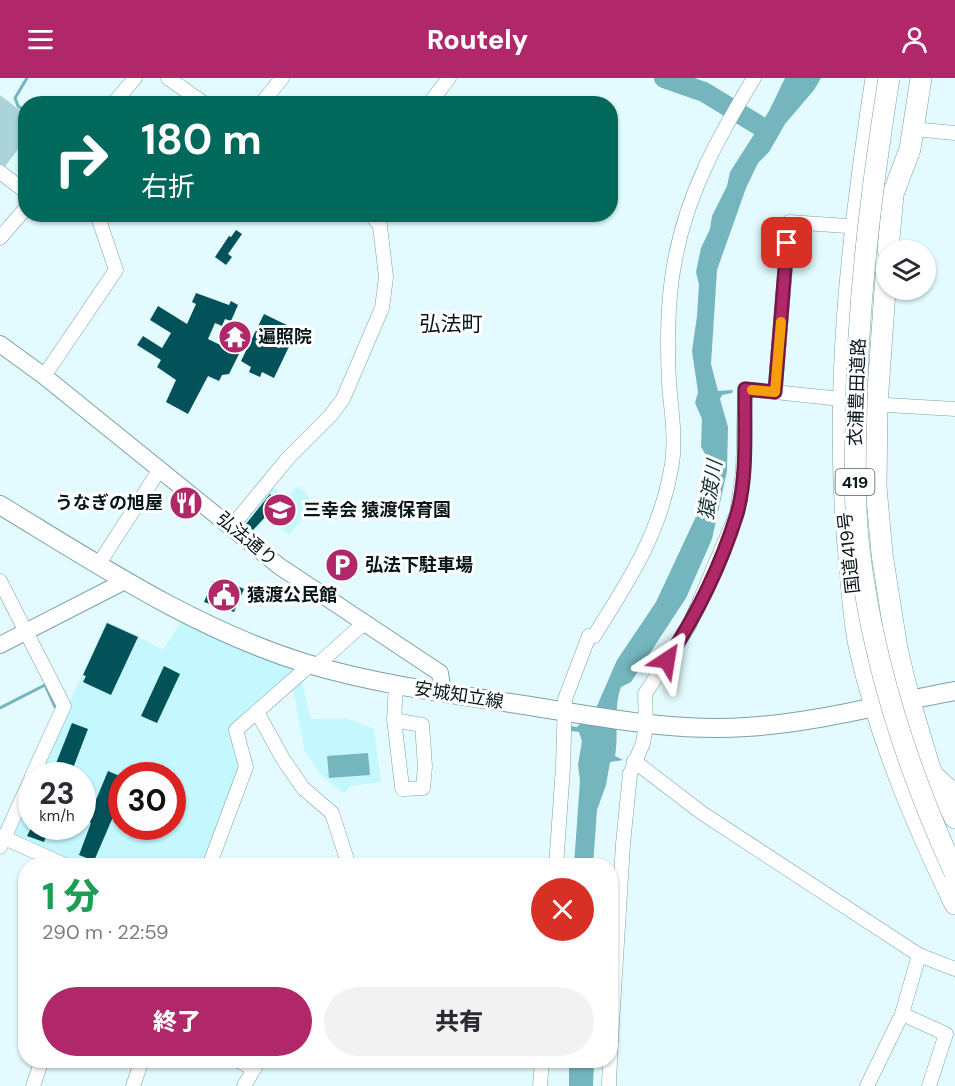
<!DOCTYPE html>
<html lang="ja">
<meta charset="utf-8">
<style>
body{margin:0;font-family:"DM Sans","Noto Sans JP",sans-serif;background:#f2f2f3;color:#2b2b33;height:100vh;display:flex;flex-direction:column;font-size:22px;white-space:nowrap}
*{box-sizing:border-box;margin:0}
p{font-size:20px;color:#7c7c81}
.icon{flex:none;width:33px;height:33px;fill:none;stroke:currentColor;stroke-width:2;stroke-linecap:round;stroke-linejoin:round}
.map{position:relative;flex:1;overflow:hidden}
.side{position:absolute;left:18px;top:780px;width:600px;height:210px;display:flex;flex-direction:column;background:#fff;border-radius:24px;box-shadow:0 2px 4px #0004}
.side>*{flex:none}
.banner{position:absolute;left:18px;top:18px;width:600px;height:126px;border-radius:24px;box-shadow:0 2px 4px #0004;background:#00695c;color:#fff;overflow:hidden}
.buttons{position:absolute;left:876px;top:162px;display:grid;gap:12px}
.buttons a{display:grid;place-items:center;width:60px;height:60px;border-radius:50%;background:#fff;box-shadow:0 2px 4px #0004;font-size:30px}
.speed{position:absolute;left:18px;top:684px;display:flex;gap:12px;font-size:30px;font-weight:700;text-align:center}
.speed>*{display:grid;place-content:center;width:78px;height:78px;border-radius:50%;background:#fff;box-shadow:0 2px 4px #0004;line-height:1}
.speed small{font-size:15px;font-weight:400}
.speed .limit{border:9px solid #d22;background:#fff;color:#111}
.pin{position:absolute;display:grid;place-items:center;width:51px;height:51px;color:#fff;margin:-26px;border-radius:12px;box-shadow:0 3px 9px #0006}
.me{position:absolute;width:66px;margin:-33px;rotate:33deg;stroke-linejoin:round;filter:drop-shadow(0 0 4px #0008)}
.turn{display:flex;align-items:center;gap:21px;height:126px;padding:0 24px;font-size:27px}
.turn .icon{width:78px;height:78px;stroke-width:2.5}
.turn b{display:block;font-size:42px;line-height:51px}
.round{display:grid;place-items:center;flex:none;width:63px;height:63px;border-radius:32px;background:#f2f2f3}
.overview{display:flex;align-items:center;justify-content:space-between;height:102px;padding:0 24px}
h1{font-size:36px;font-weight:800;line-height:45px;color:#1e9e55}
.primary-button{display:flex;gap:12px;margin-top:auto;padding:12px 24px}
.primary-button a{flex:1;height:69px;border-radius:36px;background:#b02869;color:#fff;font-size:24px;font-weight:800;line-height:69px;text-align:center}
.primary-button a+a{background:#f2f2f3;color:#2b2b33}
header{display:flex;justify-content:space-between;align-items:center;height:78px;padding:0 24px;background:#b02869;color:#fff;font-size:27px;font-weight:800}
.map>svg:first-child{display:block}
</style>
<header><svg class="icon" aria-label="menu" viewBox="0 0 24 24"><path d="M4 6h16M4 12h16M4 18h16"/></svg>Routely<svg class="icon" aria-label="person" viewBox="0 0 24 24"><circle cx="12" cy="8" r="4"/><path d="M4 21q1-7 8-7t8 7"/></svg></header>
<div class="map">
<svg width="955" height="1008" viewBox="0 0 955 1008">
<rect width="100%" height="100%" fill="#e3fbfe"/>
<g fill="#c4f7fe" fill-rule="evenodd">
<path d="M270,407L285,419L299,408L315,425L289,457L266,439L253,456L239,445Z"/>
<path d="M107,543L163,572L181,544L293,591L294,595L233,650L243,687L205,787H80L10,757L31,708L32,748H82V698L36,697ZM122,698H172V748H122Z"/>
<path d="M301,600L311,641L346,640L374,651L381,704L350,708L344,715L323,699L304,671L293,609Z"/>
</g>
<path fill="#abd4da" d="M0,17L26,37L25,69L22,66L3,91L0,89Z"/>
<g fill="#74b5be">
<path d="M785,0H821L814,12L785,46L769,74L758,85L746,110L717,192L711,286L718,313L733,312L732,315L722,317L720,321L728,349L727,393L712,461L686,520L631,604L621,609C613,630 619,656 615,678L623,682L610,684L606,707L597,732L593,787H574L580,703L578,687L582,663L579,654L571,653V648L577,649L597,628L617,582L656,524L706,417L710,384L701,369L702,341L695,325L698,314L692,273L697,238L699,207L696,194L701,170L710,151L712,138L727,108L730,94L769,33Z"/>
<path d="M368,675L370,697L329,700L327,678Z"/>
<path d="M569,983H594L593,1008H569Z"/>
</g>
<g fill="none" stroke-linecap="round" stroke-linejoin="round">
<g stroke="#74b5be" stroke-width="3">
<path d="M26,34L18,28L15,20L27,0"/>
<path d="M0,630L45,607L55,629"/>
</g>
<path stroke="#74b5be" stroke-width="20" d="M664,0L704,14L768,53"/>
</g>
<g fill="#03525a">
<path d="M236,152L242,156L228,176L232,179L226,187L215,179L229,158L231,159Z"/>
<path d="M196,215L229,227L231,223L238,227L231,243L225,241L222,248L215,245L208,261L239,276L229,296L222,297L219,303L208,298L188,336L166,324L176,302L157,289L161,282L137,267L143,258L162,270L171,255L150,242L158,228L187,246L196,226L192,224Z"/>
<path d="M264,236L297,252L274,300L262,294L260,299L249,294L251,289L241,283Z"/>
<path d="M270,416L288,432L276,445L267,437L253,452L246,446Z"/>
<path d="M213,503L225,508L227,503L244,511L234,534L204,524Z"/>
<path d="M107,545L138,559L111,617L83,604L86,598L83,597Z"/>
<path d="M164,588L180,596L157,645L141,638Z"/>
<path d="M72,645L88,651L70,698H51Z"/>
<path d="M108,693L122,699V718L94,783L79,777L91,745L82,741V724L93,729Z"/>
<path d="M32,748H50L44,764L27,758Z"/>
</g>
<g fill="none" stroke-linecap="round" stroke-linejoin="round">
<g stroke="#7ba2a7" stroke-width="15">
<g id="minor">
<path d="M168,0L205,26"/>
<path d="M113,26L135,0"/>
<path d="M261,26L282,0"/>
<path d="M429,26L449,0"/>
<path d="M913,51L955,55"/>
<path d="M0,94L26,114"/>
<path d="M0,160L26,130"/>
<path d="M44,298L116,192L97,136"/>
<path d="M775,314L789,144L847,148"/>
<path d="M870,326L955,331"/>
<path d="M232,448L289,379L331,337L343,321L382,230L386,199L380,148L371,136"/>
<path d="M98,487L160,391"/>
<path d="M0,503L64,628L32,698"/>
<path d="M316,588L363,546"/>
<path d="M257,634L283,681L303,710L332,735L349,788"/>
<path d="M394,642L422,647L425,688L423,710L403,711L402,709L394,641L396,608"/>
<path d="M634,683L702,735L919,877L955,891"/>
<path d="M939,698L955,713"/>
<path d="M0,758L67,788"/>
<path d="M0,769L32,699"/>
<path d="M209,788L246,689L236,652L310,587"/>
<path d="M556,788L563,689L565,621L589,558H594C630,501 661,454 672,386C676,359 671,331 669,305C667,264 667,222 675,182C687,115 719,58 754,0"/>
<path d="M902,936L946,956L929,1008"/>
<path d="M610,979L623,766L630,696L643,665L646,647L645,616L689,548L737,435L743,393L745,311L851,322"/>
<path d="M237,982L254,991"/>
<path d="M33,1008L42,982"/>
<path d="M133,1008L142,982"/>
<path d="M244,1008L259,982"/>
<path d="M540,1008L542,982"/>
<path d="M609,1008L610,982"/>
<path d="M867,1008L902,936L919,877"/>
</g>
</g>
<g stroke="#7ba2a7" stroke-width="18">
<g id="tertiary">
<path d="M0,266L44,298L279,488L440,595L443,615"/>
<path d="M0,567L125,503"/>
</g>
</g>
<g stroke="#7ba2a7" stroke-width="20">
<path id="secondary" d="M0,427C99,487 196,552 308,586C382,608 460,617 536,629C605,640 676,654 746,649C817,645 886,625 955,613"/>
</g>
<g stroke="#7ba2a7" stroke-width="22">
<g id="trunk">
<path d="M876,0C852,158 833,317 849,478C852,509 853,541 860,572C880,660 916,745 955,826"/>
<path d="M888,172L893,116L910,71L921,0"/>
<path d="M886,198L877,327L876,409L882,476L897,571L909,621L930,691L955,740"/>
</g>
</g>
<use href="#minor" stroke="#fff" stroke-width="14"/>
<use href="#tertiary" stroke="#fff" stroke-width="16"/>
<use href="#secondary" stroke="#fff" stroke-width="18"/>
<use href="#trunk" stroke="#fff" stroke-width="21"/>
<g stroke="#7ba2a7" stroke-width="22" stroke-linecap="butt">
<path id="trunk-bridge" d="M889,0C871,114 857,227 856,343C855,388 854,434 860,479C874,588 909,695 955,795"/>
</g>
<use href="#trunk-bridge" stroke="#fff" stroke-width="21"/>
</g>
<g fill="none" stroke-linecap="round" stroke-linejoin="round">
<g stroke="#721a44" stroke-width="15">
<path id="route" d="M667,582C696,538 721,487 737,436C748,397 744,351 745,311L775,314L787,165"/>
</g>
<use href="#route" stroke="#b02869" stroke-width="10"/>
<path stroke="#f59e0b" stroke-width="10" d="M752,312L775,314L781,244"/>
</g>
<defs>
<g id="temple-disc" transform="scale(1.725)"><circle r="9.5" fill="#b02869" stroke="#fff"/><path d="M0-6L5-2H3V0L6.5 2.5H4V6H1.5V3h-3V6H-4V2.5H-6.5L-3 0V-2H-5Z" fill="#fff"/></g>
<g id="restaurant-disc" transform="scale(1.725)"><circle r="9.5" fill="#b02869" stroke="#fff"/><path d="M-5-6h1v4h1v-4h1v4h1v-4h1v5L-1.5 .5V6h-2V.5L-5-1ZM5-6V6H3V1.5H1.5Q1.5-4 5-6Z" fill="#fff"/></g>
<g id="school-disc" transform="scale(1.725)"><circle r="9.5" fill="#b02869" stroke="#fff"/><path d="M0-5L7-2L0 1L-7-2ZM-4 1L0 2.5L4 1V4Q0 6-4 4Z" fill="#fff"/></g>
<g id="parking-disc" transform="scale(1.725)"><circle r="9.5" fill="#b02869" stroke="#fff"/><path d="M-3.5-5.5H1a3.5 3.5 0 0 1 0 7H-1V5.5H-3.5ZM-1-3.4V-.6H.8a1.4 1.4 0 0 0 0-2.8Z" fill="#fff"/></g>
<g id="civic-disc" transform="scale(1.725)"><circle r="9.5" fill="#b02869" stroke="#fff"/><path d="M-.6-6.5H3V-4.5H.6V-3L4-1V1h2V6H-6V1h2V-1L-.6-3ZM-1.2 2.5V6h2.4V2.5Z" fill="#fff"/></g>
</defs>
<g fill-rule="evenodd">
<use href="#temple-disc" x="235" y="259"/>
<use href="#restaurant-disc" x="186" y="425"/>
<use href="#school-disc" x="280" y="432"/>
<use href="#parking-disc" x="342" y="487"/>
<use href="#civic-disc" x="224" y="517"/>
</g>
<g text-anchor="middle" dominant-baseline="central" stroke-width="6" stroke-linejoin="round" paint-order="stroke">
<rect fill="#fff" stroke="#515c5d" stroke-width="1.5" x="835.5" y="391" width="39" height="26" rx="4.5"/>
<g font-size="16" font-weight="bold" fill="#071618">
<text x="855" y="404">419</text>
</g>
<g font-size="18" font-weight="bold" fill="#071618" stroke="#fff" text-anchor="start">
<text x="258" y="259">遍照院</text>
<text x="163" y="425" text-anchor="end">うなぎの旭屋</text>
<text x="303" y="432">三幸会 猿渡保育園</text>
<text x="365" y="487">弘法下駐車場</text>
<text x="247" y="517">猿渡公民館</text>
</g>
<g font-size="18" fill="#071618" stroke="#fff">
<text transform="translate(857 314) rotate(-88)">衣浦豊田道路</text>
<text transform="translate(247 461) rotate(40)">弘法通り</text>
<text transform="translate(849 475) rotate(-96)">国道419号</text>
<text transform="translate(459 617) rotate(9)">安城知立線</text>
</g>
<g font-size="20" font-style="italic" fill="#123438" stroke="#fff">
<text transform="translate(710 412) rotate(-81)">猿渡川</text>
</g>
<g font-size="21" fill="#071618" stroke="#fff">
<text x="451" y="246">弘法町</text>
</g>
</g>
</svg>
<div class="buttons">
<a><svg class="icon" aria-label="layers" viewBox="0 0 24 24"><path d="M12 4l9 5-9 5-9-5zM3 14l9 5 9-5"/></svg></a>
</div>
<div class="speed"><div>23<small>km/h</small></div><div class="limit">30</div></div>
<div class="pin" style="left:787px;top:165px;background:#d93025"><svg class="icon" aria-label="arrive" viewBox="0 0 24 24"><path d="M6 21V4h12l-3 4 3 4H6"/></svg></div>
<svg class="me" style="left:667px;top:582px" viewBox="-20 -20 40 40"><path d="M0-17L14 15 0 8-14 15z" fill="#b02869" stroke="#fff" stroke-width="4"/></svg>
<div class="banner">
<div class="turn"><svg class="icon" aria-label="right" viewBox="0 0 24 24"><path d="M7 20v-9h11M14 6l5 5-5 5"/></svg><div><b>180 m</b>右折</div></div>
</div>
<section class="side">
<div class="overview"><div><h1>1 分</h1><p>290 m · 22:59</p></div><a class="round" style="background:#d93025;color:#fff"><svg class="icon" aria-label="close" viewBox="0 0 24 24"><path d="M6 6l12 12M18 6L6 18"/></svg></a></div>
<div class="primary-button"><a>終了</a><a>共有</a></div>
</section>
</div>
